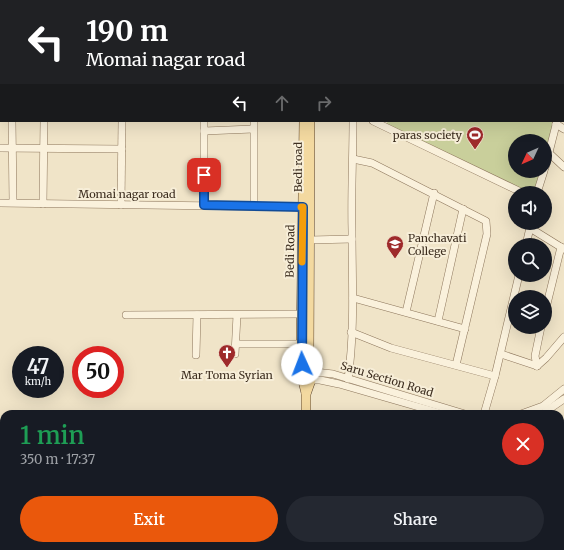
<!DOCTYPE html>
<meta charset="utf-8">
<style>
body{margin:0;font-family:Merriweather,serif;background:#242831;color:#f1f3f6;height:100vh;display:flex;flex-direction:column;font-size:15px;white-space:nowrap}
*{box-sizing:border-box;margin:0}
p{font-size:13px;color:#9ea1a6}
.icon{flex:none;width:22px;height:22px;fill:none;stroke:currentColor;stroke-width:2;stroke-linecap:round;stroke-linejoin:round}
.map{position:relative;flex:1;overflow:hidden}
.panel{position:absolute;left:0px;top:410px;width:564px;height:140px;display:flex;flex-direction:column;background:#171b24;border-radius:12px 12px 0 0;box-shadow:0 4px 16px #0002}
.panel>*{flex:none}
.banner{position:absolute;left:0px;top:0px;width:564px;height:122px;box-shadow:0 4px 16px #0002;background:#202124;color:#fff;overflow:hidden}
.needle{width:26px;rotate:226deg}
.tools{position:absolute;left:508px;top:134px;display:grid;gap:8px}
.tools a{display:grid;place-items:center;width:44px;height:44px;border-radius:50%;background:#171b24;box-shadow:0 4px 16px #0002;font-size:20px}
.speed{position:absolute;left:12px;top:346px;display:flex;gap:8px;font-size:20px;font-weight:700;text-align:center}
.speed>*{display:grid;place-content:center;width:52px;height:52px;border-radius:50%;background:#171b24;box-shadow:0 4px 16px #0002;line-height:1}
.speed small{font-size:10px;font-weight:400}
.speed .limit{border:6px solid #d22;background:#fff;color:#111}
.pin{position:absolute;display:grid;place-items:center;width:34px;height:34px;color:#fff;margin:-17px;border-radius:8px;box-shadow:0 2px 6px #0006}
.me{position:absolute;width:44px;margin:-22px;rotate:358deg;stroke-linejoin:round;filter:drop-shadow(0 0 3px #0008)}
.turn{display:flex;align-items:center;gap:14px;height:84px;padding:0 20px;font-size:18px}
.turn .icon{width:52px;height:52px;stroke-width:2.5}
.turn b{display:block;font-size:28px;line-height:34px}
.lanes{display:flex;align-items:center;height:38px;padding:0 20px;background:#0003;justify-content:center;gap:20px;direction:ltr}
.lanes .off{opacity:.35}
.round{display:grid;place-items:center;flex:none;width:42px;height:42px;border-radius:21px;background:#242831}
.head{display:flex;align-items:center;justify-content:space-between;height:68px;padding:0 20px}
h1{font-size:24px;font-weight:600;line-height:30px;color:#1e9e55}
.primary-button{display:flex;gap:8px;margin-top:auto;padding:8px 20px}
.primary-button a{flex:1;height:46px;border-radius:24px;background:#ea580c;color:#fff;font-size:16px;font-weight:600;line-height:46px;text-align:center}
.primary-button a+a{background:#242831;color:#f1f3f6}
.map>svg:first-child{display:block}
</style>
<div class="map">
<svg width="564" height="550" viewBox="0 0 564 550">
<rect width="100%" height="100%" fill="#f0e4c8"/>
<path fill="#c9cf9b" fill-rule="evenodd" d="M389,121H558L551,159L536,193H526L383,126ZM515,141H545V171H515Z"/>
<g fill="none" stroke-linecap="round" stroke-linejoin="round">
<g stroke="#8d765c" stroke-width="8">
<g id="minor">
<path d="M32,0H44"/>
<path d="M122,1V0"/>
<path d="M205,1V0"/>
<path d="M254,1V0"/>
<path d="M350,1V0"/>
<path d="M375,1L376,0"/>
<path d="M458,1L459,0"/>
<path d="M527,1L528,0"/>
<path d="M0,20L1,21"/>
<path d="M0,96H1"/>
<path d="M563,97L564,93"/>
<path d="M12,121L13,202"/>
<path d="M254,121V206"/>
<path d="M373,121L523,193"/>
<path d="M556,124L564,129"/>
<path d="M204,131L253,129"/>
<path d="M0,148L122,149"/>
<path d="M549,153L564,167"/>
<path d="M353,159L372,163L486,221L487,234L456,365"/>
<path d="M545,168L557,121"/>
<path d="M537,193L544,171"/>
<path d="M0,203L303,207"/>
<path d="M43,204L44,121"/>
<path d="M121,205L122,121"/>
<path d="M204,205V121"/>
<path d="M530,228L564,249"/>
<path d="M310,240L352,239"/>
<path d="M526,245L531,223"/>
<path d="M353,298L465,329"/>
<path d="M406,312L434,193"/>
<path d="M545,312L561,247"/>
<path d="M126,315L301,314"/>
<path d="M438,321L463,209"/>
<path d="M351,332L391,348L495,376"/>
<path d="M236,344H301"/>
<path d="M235,354L237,315"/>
<path d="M501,354L537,366"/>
<path d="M196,355L197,315"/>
<path d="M537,366L546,358L564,337"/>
<path d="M537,366L535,356L541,327"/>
<path d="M306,371L333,374L465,414"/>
<path d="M348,379C355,330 352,280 352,231C351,194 353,158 353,121"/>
<path d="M306,380H320L339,384L443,414"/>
<path d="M484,414L495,376L519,275"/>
<path d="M521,414L543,406L564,389"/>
<path d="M542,414L564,399"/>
<path d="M560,499L564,501"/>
<path d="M560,535H564"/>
<path d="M438,546L475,550"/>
<path d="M308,550V546"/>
<path d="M539,550V546"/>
</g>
</g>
<g stroke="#5b4430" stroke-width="10">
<g id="major">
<path d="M304,1V0"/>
<path d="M312,1V0"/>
<path d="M304,121L301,344L303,381L306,393"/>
<path d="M306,414V394L311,380L309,356L310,121"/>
<path d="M303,550V546"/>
</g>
</g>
<use href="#minor" stroke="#faf1dc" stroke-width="7"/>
<use href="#major" stroke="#f3d9a0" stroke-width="9"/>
</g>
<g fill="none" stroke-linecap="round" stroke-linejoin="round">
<g stroke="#114b97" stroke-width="10">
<path id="route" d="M204,175V205L303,207L302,364"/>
</g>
<use href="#route" stroke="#1a73e8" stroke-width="7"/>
<path stroke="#f59e0b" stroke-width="7" d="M301,207H303L302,262"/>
</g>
<defs>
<g id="stadium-pin" transform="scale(0.9)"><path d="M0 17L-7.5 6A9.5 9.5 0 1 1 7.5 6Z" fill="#9e2a2b" stroke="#f7eed8"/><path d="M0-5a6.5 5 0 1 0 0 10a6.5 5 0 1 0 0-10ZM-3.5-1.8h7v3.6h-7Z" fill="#fff"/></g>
<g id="university-pin" transform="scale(0.9)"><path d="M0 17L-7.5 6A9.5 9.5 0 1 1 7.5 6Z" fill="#9e2a2b" stroke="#f7eed8"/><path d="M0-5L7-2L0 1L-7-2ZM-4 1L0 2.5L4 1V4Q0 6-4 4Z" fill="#fff"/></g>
<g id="church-pin" transform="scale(0.9)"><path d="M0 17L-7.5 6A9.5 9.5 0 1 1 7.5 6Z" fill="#9e2a2b" stroke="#f7eed8"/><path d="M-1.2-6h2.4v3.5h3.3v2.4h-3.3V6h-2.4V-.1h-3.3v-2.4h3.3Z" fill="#fff"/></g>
</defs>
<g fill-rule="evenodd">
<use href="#stadium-pin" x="475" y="135"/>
<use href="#university-pin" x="395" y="244"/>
<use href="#church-pin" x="227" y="353"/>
</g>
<g text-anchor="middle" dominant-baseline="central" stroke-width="4" stroke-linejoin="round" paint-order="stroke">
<g font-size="11" fill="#3d2e20" stroke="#f7eed8" text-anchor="end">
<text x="462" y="135">paras society</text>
<text x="408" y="238" text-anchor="start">Panchavati<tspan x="408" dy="13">College</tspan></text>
<text x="227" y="375" text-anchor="middle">Mar Toma Syrian</text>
</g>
<g font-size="11" fill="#3d2e20" stroke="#f7eed8">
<text transform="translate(298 167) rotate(-90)">Bedi road</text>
<text x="127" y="194">Momai nagar road</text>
<text transform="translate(290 251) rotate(-89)">Bedi Road</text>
<text transform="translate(387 379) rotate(17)">Saru Section Road</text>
</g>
</g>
</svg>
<div class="tools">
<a><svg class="needle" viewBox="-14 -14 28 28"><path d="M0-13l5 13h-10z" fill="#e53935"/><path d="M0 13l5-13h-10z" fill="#9ea1a6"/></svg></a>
<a><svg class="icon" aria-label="sound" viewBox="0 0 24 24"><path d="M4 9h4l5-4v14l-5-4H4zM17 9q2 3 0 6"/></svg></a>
<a><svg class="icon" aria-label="search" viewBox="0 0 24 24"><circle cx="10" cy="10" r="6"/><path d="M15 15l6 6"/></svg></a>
<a><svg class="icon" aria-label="layers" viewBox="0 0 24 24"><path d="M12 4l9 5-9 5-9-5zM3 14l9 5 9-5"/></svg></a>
</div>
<div class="speed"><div>47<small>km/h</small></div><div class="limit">50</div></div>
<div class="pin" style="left:204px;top:175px;background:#d93025"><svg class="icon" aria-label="arrive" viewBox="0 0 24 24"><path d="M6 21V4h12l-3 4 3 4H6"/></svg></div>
<svg class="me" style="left:302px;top:364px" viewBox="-20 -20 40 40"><circle r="19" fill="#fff"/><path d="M0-13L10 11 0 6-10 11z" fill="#1a73e8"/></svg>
<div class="banner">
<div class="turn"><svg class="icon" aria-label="left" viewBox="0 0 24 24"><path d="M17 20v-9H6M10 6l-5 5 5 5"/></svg><div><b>190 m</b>Momai nagar road</div></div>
<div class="lanes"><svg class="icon" aria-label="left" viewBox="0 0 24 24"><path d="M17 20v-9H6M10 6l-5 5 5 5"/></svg><svg class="icon off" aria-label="ahead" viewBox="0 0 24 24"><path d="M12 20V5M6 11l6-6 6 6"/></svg><svg class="icon off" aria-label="right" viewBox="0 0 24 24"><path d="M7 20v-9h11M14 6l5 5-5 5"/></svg></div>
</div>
<section class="panel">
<div class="head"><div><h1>1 min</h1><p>350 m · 17:37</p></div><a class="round" style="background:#d93025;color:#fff"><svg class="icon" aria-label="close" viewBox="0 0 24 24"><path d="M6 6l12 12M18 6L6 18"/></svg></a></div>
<div class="primary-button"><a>Exit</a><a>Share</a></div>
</section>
</div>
